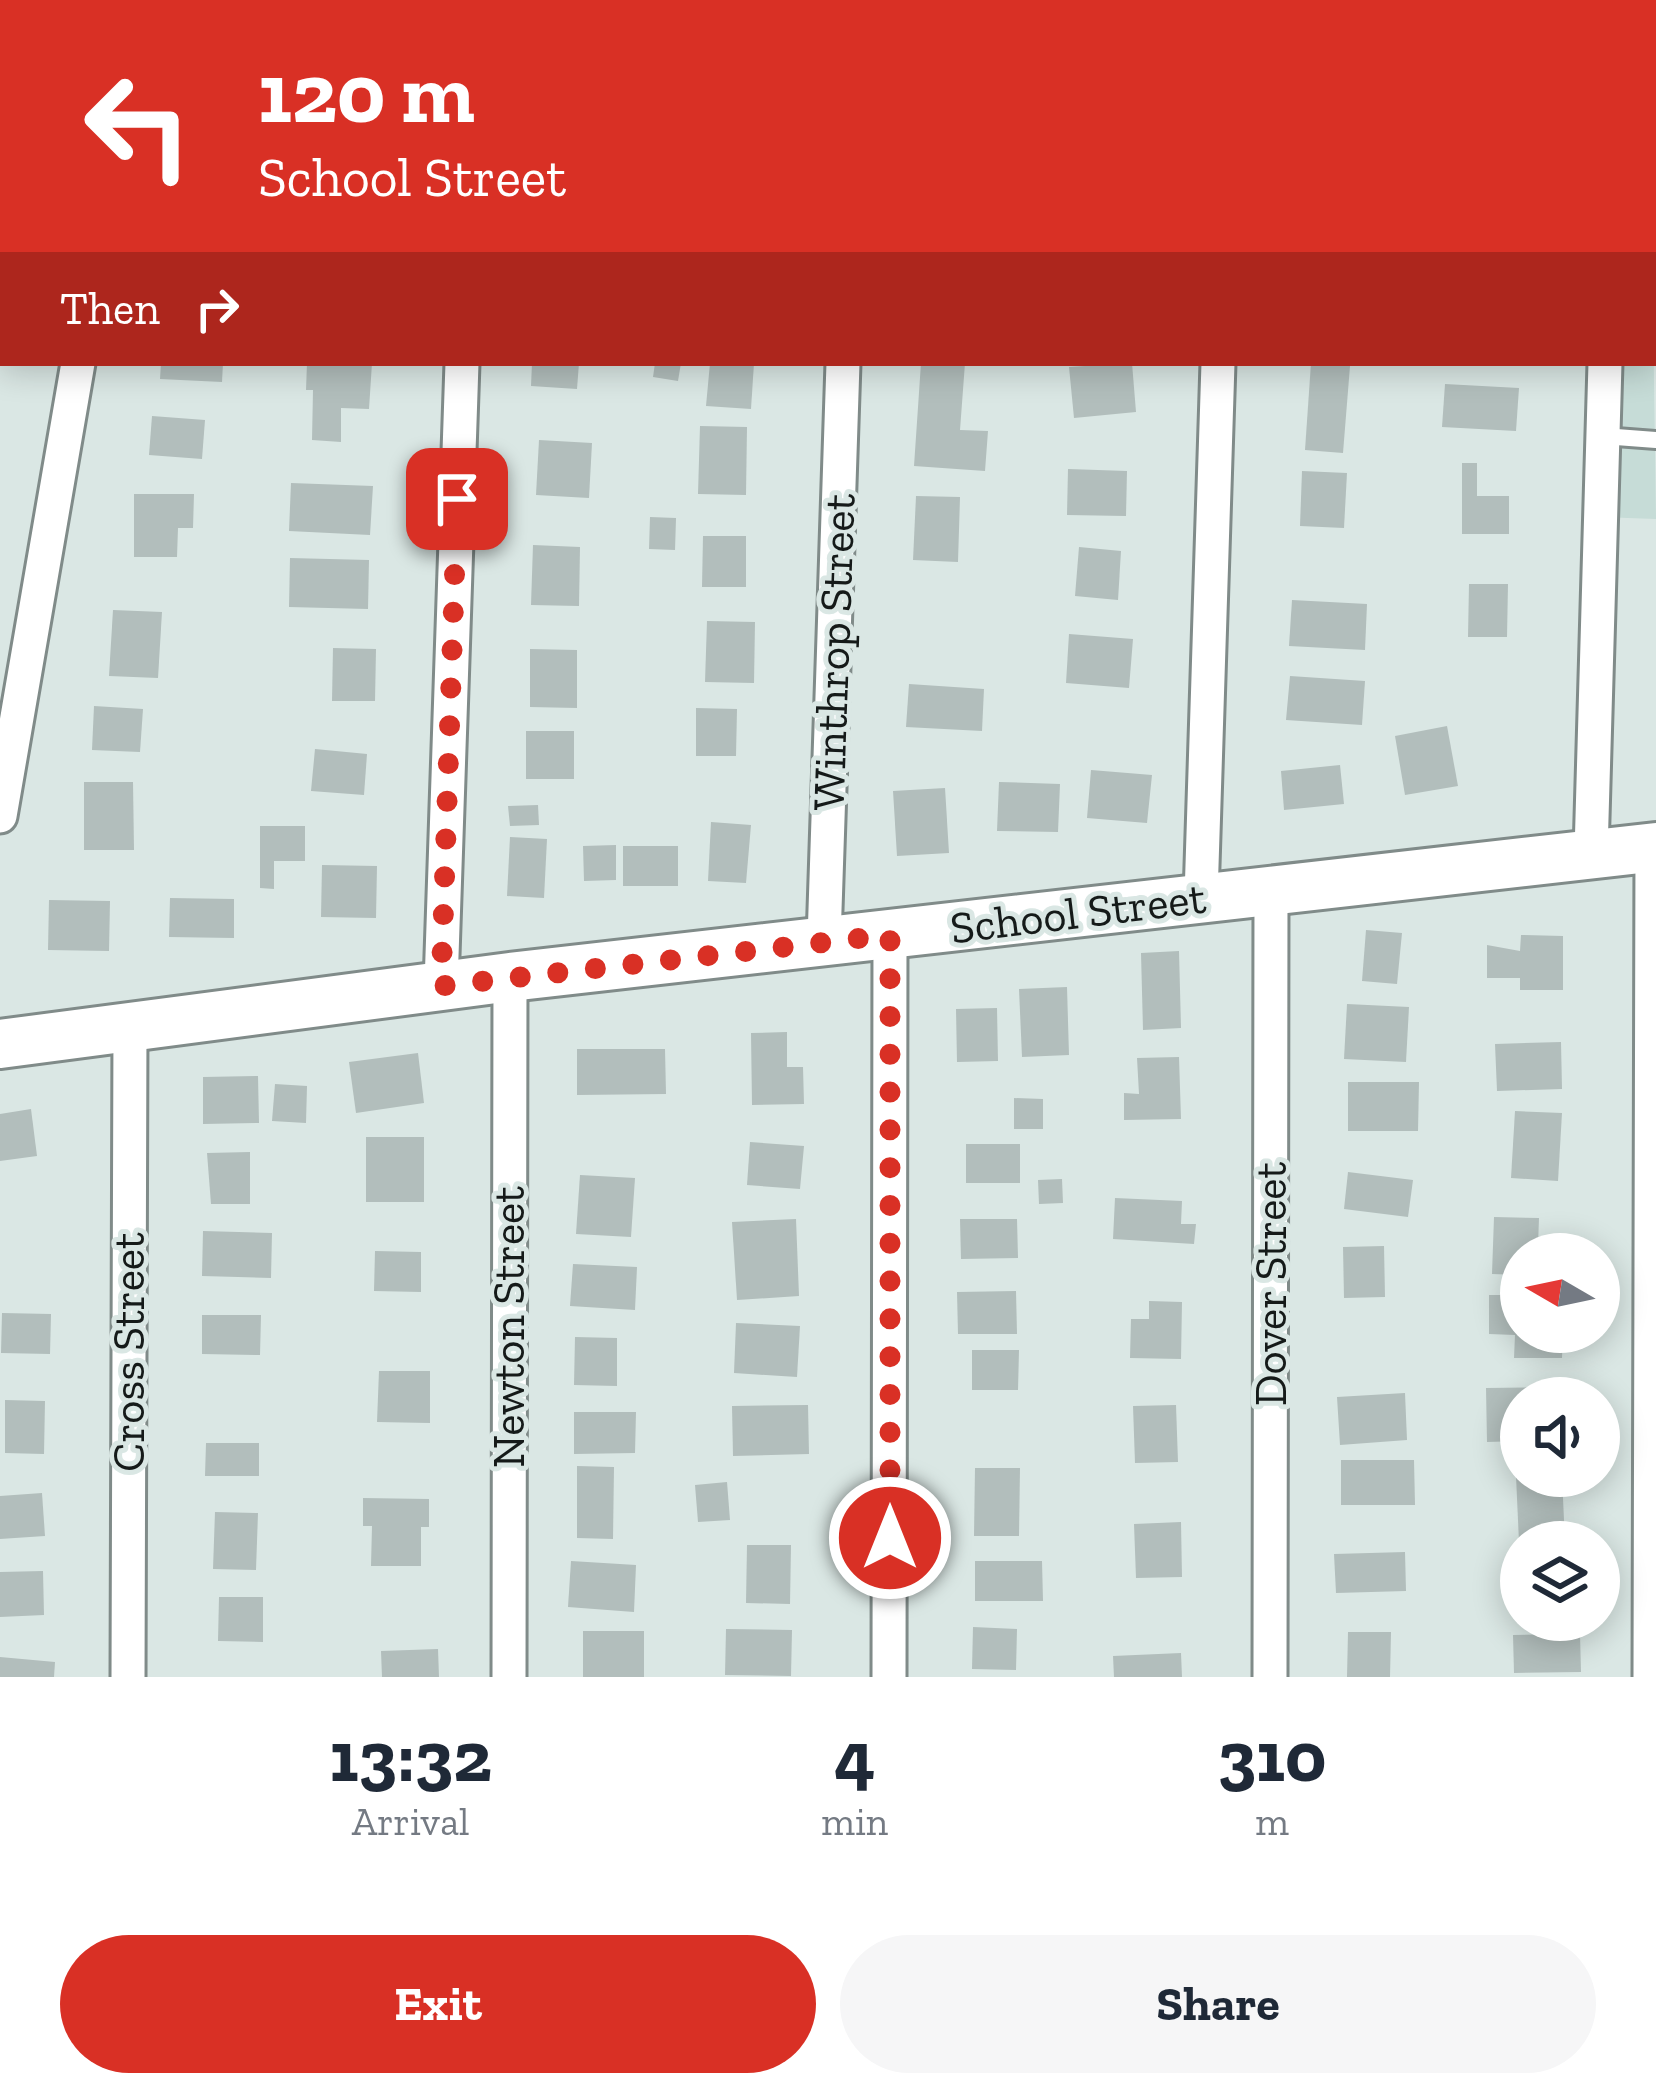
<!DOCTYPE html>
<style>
body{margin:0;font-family:"Zilla Slab",serif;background:#f6f6f7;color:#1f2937;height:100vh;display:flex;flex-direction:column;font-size:45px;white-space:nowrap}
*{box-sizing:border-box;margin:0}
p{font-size:39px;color:#747a83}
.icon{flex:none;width:66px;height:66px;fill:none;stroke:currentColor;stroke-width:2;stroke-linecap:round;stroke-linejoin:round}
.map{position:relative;height:1677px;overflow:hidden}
.panel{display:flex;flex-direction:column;background:#fff;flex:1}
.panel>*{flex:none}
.banner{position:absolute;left:0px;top:0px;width:1656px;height:366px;box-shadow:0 6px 30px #0003;background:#d93025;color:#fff;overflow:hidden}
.needle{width:78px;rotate:279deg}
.buttons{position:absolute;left:1500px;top:1233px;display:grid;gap:24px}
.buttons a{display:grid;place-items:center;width:120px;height:120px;border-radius:50%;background:#fff;box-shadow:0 6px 30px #0003;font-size:60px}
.pin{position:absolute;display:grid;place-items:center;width:102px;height:102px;color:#fff;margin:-51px;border-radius:24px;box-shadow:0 6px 18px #0006}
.me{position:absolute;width:132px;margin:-66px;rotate:0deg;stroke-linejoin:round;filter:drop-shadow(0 0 9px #0008)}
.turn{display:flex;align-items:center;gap:42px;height:252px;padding:0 60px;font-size:54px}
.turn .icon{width:156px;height:156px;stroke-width:2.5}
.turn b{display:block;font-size:84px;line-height:102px}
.then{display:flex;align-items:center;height:114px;padding:0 60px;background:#0003;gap:24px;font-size:45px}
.eta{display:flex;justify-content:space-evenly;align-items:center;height:204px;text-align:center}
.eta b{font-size:72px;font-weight:700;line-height:84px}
.primary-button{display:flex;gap:24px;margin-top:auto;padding:24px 60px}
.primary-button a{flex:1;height:138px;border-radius:72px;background:#d93025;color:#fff;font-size:48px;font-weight:700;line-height:138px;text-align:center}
.primary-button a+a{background:#f6f6f7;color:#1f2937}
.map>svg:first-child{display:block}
</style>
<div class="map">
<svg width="1656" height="1677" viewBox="0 0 1656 1677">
<rect width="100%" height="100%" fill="#dae7e4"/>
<g fill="#c6dcd7">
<path d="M253,0H1656V121L1653,3H251Z"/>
<path d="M1653,311L1656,519L1600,517L1605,363H1653Z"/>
</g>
<g fill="#b2bebc">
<path d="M161,363H223L222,382L160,379Z"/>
<path d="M307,363H372L369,409L341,408V442L312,440L313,390H306Z"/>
<path d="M532,363H579L577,389L531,386Z"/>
<path d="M655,363H681L678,381L653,377Z"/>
<path d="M710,363H754L751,409L706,406Z"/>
<path d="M921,363H965L960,430L988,431L985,471L914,466Z"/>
<path d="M1132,363L1136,412L1074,418L1069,367Z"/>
<path d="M1311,363L1350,366L1343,453L1305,450Z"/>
<path d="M1445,384L1519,388L1516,431L1442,427Z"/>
<path d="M152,416L205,420L202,459L149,455Z"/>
<path d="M700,426L747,427L746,495L698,494Z"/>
<path d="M539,440L592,443L589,498L536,495Z"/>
<path d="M1462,463H1477V496H1509V534H1462Z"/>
<path d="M1068,469L1127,471L1126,516L1067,515Z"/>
<path d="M1302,471L1347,473L1344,528L1300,526Z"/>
<path d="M291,483L373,486L370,535L289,531Z"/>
<path d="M134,494H194L193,528H178L177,557H134Z"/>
<path d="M916,496L960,497L958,562L913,560Z"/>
<path d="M650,517L676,518L675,550L649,549Z"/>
<path d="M703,536H746V587H702Z"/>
<path d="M533,545L580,547L579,606L531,605Z"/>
<path d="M1079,547L1121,551L1118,600L1075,596Z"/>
<path d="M290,558L369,560L368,609L289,607Z"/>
<path d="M1469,584H1508L1507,637H1468Z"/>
<path d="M1292,600L1367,604L1365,650L1289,646Z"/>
<path d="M113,610L162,612L158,678L109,676Z"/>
<path d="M707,621L755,622L754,683L705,682Z"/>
<path d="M1069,634L1133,639L1129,688L1066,683Z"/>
<path d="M333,648L376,649L375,701H332Z"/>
<path d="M530,649L577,650V708L530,707Z"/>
<path d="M1290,676L1365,681L1362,725L1286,720Z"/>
<path d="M909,684L984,689L982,731L906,727Z"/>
<path d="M94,706L143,709L140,752L92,750Z"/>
<path d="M696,708L737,709L736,756H696Z"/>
<path d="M1447,726L1458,786L1405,795L1395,736Z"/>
<rect x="526" y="731" width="48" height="48"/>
<path d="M315,749L367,754L364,795L311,791Z"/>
<path d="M1340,765L1344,804L1284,810L1281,771Z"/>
<path d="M1091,770L1152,775L1147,823L1087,818Z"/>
<path d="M84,782H133L134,850H84Z"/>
<path d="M999,782L1060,784L1058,832L997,831Z"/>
<path d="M945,788L949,853L897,856L893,791Z"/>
<path d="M538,805L539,825L510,826L508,806Z"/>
<path d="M711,822L751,825L746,883L708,881Z"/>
<path d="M260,826H305V861H274V889L260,888Z"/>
<path d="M510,837L547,839L544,898L507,896Z"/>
<path d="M616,845V880L584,881L583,846Z"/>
<rect x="623" y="846" width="55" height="40"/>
<path d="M322,865L377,866L376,918L321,917Z"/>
<path d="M170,898L234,899V938L169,937Z"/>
<path d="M49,900L110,901L109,951L48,950Z"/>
<path d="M1366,930L1402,933L1397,984L1362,981Z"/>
<path d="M1521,935L1563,936V990H1520V978H1487V945L1520,951Z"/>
<path d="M1179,951L1181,1028L1143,1030L1141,953Z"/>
<path d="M1067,987L1069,1055L1022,1057L1019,989Z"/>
<path d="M1347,1004L1409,1007L1406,1062L1344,1059Z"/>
<path d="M997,1008L998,1061L957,1062L956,1009Z"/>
<path d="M787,1032V1067H803L804,1104L752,1105L751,1033Z"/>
<path d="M1561,1042L1562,1089L1497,1091L1495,1044Z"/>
<path d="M577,1049H665L666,1094L577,1095Z"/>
<path d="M418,1053L424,1103L356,1113L349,1062Z"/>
<path d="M1179,1057L1181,1119L1124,1120V1093L1139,1094L1137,1058Z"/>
<path d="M258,1076L259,1123L203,1124V1077Z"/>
<path d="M1348,1082H1419L1418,1131H1348Z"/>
<path d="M275,1084L307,1086L306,1123L272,1121Z"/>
<path d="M1014,1098L1043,1099V1129H1014Z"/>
<path d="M31,1109L37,1156L0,1161V1114Z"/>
<path d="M1515,1111L1562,1113L1558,1181L1511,1178Z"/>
<rect x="366" y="1137" width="58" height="65"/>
<path d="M750,1142L804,1146L800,1189L747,1185Z"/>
<rect x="966" y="1144" width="54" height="39"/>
<path d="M250,1152V1204H211L207,1153Z"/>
<path d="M1348,1172L1413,1180L1408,1217L1344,1209Z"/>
<path d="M580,1175L635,1178L631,1237L576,1234Z"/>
<path d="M1062,1179L1063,1203L1039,1204L1038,1180Z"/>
<path d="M1115,1198L1182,1201L1181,1224H1196L1194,1244L1113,1239Z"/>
<path d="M1494,1217L1539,1218L1538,1245H1560V1254H1521V1275L1492,1274Z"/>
<path d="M796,1219L799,1296L737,1300L732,1222Z"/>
<path d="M960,1219H1017L1018,1258L961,1259Z"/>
<path d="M203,1231L272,1233L271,1278L202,1276Z"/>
<path d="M1384,1246L1385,1297L1344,1298L1343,1247Z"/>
<path d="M375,1251L421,1252V1292L374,1291Z"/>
<path d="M573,1264L637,1267L635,1310L570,1306Z"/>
<path d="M1016,1291L1017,1334H958L957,1292Z"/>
<path d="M1489,1295H1521V1332H1563L1562,1358H1514L1515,1335L1489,1334Z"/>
<path d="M1149,1301L1182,1302L1181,1359L1130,1358L1131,1319H1149Z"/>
<path d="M2,1313L51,1314L50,1354L1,1353Z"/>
<path d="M202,1315H261L260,1355L202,1354Z"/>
<path d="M736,1323L800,1326L797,1377L734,1373Z"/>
<path d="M575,1337L617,1338V1386L574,1385Z"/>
<path d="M972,1350H1019L1018,1390H972Z"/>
<path d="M379,1371H430V1423L377,1422Z"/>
<path d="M1559,1387V1398H1521V1441L1487,1442L1486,1388Z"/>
<path d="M1405,1393L1407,1440L1340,1445L1337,1397Z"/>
<path d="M5,1400L45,1401L44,1454L5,1453Z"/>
<path d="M808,1405L809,1454L733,1456L732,1406Z"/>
<path d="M1176,1405L1178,1462L1135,1463L1133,1406Z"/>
<path d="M574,1412H636L635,1453L574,1454Z"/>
<path d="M206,1443H259V1476H205Z"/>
<path d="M1341,1460H1414L1415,1505H1341Z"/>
<path d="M577,1466L614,1467L613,1539L577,1538Z"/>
<path d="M975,1468H1020L1019,1536H974Z"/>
<path d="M1516,1476H1562L1565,1542H1519Z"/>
<path d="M727,1482L730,1520L698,1522L695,1485Z"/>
<path d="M42,1493L45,1536L0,1539V1496Z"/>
<path d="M363,1498L429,1499V1527H421V1566H371L372,1526H363Z"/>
<path d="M215,1512L258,1513L256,1570L213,1569Z"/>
<path d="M1181,1522L1182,1577L1136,1578L1134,1524Z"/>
<path d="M747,1545H791L790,1604L746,1603Z"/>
<path d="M1405,1552L1406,1591L1336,1593L1334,1554Z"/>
<path d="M571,1561L636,1565L634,1612L568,1607Z"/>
<path d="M975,1561H1042L1043,1601H975Z"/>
<path d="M43,1571L44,1615L0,1617V1572Z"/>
<path d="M219,1597H263V1642L218,1641Z"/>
<path d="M973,1627L1017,1629L1016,1670L972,1669Z"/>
<path d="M726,1629L792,1630L791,1676L725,1675Z"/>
<rect x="583" y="1631" width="61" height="46"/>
<path d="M1348,1632H1391L1390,1677H1347Z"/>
<path d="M1580,1634L1581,1672L1514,1673L1513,1635Z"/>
<path d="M438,1649L439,1677H382L381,1651Z"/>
<path d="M1181,1653L1182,1677H1114L1113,1656Z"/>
<path d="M0,1657L55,1662L54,1677H0Z"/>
</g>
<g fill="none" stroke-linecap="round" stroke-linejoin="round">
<g stroke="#808b89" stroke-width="22">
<g id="lane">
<path d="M1073,0L1107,3"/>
<path d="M1247,3L1252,0"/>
<path d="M1603,436L1656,440"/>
</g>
</g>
<g stroke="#808b89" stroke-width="39">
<g id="street">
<path d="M142,3L143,0"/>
<path d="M1653,311H1656"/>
<path d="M0,816L78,363"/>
<path d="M1591,853L1605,363"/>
<path d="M1201,897L1218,363"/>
<path d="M824,940L843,363"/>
<path d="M441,985L462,363"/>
<path d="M128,1677L130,1026"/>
<path d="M509,1677L510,977"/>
<path d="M889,1677L890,935"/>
<path d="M1270,1677L1271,892"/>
<path d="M1650,1677L1652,848"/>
</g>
</g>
<g stroke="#808b89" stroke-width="54">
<g id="secondary">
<path d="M251,3L253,0"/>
<path d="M0,72H3"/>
<path d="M0,1044L510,977L1656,847"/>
</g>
</g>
<use href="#lane" stroke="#fff" stroke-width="16"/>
<use href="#street" stroke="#fff" stroke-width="33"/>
<use href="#secondary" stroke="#fff" stroke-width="48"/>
</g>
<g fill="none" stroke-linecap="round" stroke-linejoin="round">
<path stroke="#d93025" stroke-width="21" stroke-dasharray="0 37.8" d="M457,499L441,986L890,935V1538"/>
</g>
<g text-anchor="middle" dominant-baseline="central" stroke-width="10" stroke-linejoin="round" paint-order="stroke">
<g font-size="45" fill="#151a19" stroke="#dae7e4">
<text transform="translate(834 652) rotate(-88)">Winthrop Street</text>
<text transform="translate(1078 913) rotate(-7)">School Street</text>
<text transform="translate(1271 1284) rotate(-90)">Dover Street</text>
<text transform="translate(509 1327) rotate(-90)">Newton Street</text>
<text transform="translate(129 1352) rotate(-90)">Cross Street</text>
</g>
</g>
</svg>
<div class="buttons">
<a><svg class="needle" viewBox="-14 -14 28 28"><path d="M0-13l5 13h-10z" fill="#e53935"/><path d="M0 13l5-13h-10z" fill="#747a83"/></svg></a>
<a><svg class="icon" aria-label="sound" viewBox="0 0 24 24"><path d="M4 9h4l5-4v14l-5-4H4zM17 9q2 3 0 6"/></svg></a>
<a><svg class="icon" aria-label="layers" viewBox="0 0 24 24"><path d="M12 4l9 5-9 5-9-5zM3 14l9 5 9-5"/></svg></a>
</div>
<div class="pin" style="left:457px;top:499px;background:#d93025"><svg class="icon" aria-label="arrive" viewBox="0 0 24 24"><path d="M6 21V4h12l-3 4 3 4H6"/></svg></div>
<svg class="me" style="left:890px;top:1538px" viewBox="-20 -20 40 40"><circle r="17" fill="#d93025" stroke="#fff" stroke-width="3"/><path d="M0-11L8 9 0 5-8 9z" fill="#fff"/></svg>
<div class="banner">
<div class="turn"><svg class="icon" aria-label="left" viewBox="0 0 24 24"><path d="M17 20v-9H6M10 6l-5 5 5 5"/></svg><div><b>120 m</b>School Street</div></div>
<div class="then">Then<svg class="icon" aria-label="right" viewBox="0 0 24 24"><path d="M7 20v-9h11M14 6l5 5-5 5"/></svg></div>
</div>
</div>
<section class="panel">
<div class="eta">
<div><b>13:32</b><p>Arrival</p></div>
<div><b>4</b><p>min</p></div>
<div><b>310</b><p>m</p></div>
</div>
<div class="primary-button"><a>Exit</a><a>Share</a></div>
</section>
